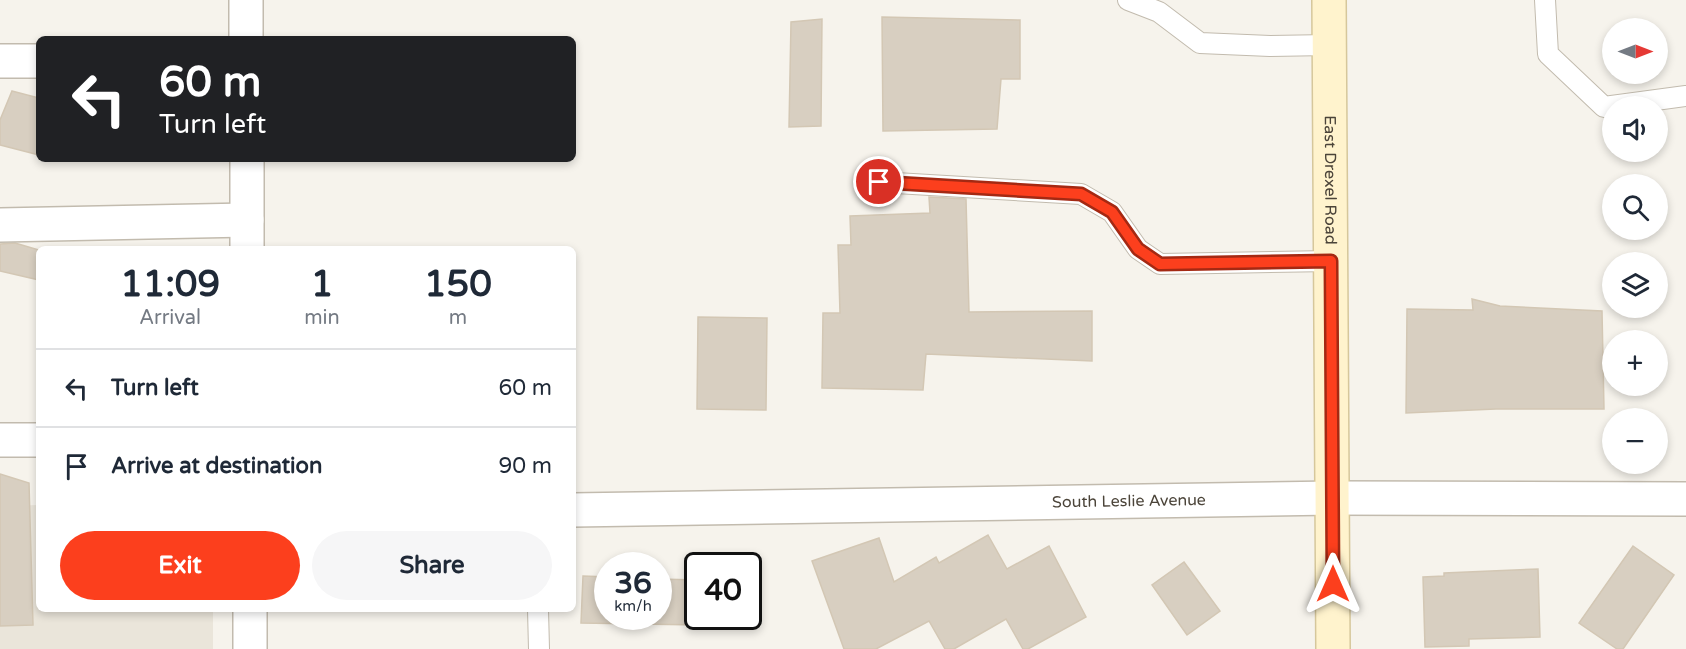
<!DOCTYPE html>
<meta charset="utf-8">
<style>
body{margin:0;font-family:"Varela Round",sans-serif;background:#f6f6f7;color:#1f2937;height:100vh;display:flex;flex-direction:column;font-size:22px;white-space:nowrap}
*{box-sizing:border-box;margin:0}
p{font-size:20px;color:#747a83}
.icon{flex:none;width:33px;height:33px;fill:none;stroke:currentColor;stroke-width:2;stroke-linecap:round;stroke-linejoin:round}
.map{position:relative;flex:1;overflow:hidden}
.drawer{position:absolute;left:36px;top:246px;width:540px;height:366px;display:flex;flex-direction:column;background:#fff;border-radius:9px;box-shadow:0 3px 9px #0003}
.drawer>*{flex:none}
.guide{position:absolute;left:36px;top:36px;width:540px;height:126px;border-radius:9px;box-shadow:0 3px 9px #0003;background:#202124;color:#fff;overflow:hidden}
.needle{width:39px;rotate:90deg}
.controls{position:absolute;left:1602px;top:18px;display:grid;gap:12px}
.controls a{display:grid;place-items:center;width:66px;height:66px;border-radius:50%;background:#fff;box-shadow:0 3px 9px #0003;font-size:30px}
.speed{position:absolute;left:594px;top:552px;display:flex;gap:12px;font-size:30px;font-weight:700;text-align:center}
.speed>*{display:grid;place-content:center;width:78px;height:78px;border-radius:50%;background:#fff;box-shadow:0 3px 9px #0003;line-height:1}
.speed small{font-size:15px;font-weight:400}
.speed .limit{border:3px solid #111;border-radius:9px;background:#fff;color:#111}
.pin{position:absolute;display:grid;place-items:center;width:51px;height:51px;color:#fff;margin:-26px;border:3px solid #fff;border-radius:50%;box-shadow:0 2px 6px #0007}
.me{position:absolute;width:66px;margin:-33px;rotate:0deg;stroke-linejoin:round;filter:drop-shadow(0 0 4px #0008)}
.turn{display:flex;align-items:center;gap:21px;height:126px;padding:0 24px;font-size:27px}
.turn .icon{width:78px;height:78px;stroke-width:2.5}
.turn b{display:block;font-size:42px;line-height:51px}
.eta{display:flex;justify-content:space-evenly;align-items:center;height:102px;text-align:center}
.eta b{font-size:36px;font-weight:800;line-height:42px}
.button{display:flex;gap:12px;margin-top:auto;padding:12px 24px}
.button a{flex:1;height:69px;border-radius:36px;background:#fc3f1d;color:#fff;font-size:24px;font-weight:800;line-height:69px;text-align:center}
.button a+a{background:#f6f6f7;color:#1f2937}
ul{padding:0;list-style:none}
li{display:flex;align-items:center;gap:18px;height:78px;padding:0 24px;border-top:2px solid #e0e1e3}
li div{flex:1}
li b{display:block;font-size:22px}
li em{font-style:normal}
.map>svg:first-child{display:block}
</style>
<div class="map">
<svg width="1686" height="649" viewBox="0 0 1686 649">
<rect width="100%" height="100%" fill="#f6f3ec"/>
<path fill="#eae5da" d="M39,505V609H213V649H0V506Z"/>
<g fill="#d8cfc1" stroke="#d3c7b4" stroke-width="1.5">
<path d="M882,17L1020,20V79H1001L997,129L883,131Z"/>
<path d="M822,19L821,126L789,127L791,22Z"/>
<path d="M12,91L39,98V155L0,145V120Z"/>
<path d="M929,197L966,199L969,312L1092,311V361L926,354L923,390L822,388L823,313H840L838,245H851L850,216L930,213Z"/>
<path d="M15,243L39,250V280L0,271V244Z"/>
<path d="M1472,299L1500,306L1602,311L1604,409H1496L1406,413L1407,309L1473,310Z"/>
<path d="M698,317L767,318L766,410L697,409Z"/>
<path d="M0,474L29,483L33,625L0,626Z"/>
<path d="M988,535L1007,569L1049,546L1086,617L1028,649H1023L1006,619L954,649H945L929,621L876,649H844L812,561L879,538L894,582L936,557L939,563Z"/>
<path d="M1633,546L1674,575L1623,649H1617L1579,623Z"/>
<path d="M1184,562L1220,611L1187,635L1152,585Z"/>
<path d="M1538,569L1540,637L1469,639V646L1425,647L1423,577L1444,576V573Z"/>
<path d="M583,576L608,577V616H658V579L698,580V625L581,623Z"/>
</g>
<g fill="none" stroke-linecap="round" stroke-linejoin="round">
<g stroke="#c2bbae" stroke-width="22">
<g id="lane">
<path d="M1128,0L1159,12L1200,43L1270,46L1329,45"/>
<path d="M1545,0L1548,54L1604,107L1686,96"/>
<path d="M879,182L1081,194L1112,212L1138,249L1160,264L1331,261"/>
<path d="M538,609L539,649"/>
</g>
</g>
<g stroke="#c2bbae" stroke-width="36">
<g id="street">
<path d="M246,0V39"/>
<path d="M0,61H39"/>
<path d="M247,159V249"/>
<path d="M0,225L247,220"/>
<path d="M0,440H39"/>
<path id="s1" d="M573,510L1333,498L1686,499"/>
<path d="M250,609V649"/>
</g>
</g>
<g stroke="#d6c79b" stroke-width="36">
<g id="secondary">
<path id="s2" d="M1329,0L1333,649"/>
</g>
</g>
<use href="#lane" stroke="#fff" stroke-width="20"/>
<use href="#street" stroke="#fff" stroke-width="33"/>
<use href="#secondary" stroke="#fff3cd" stroke-width="33"/>
</g>
<g fill="none" stroke-linecap="round" stroke-linejoin="round">
<g stroke="#a42913" stroke-width="15">
<path id="route" d="M879,182L1081,194L1112,212L1138,249L1160,264L1331,261L1333,584"/>
</g>
<use href="#route" stroke="#fc3f1d" stroke-width="10"/>
</g>
<g text-anchor="middle" dominant-baseline="central" stroke-width="4.5" stroke-linejoin="round" paint-order="stroke">
<g font-size="16" fill="#4b4439" stroke="#fff">
<text stroke="none"><textPath href="#s2" startOffset="180">East Drexel Road</textPath></text>
<text stroke="none"><textPath href="#s1" startOffset="556">South Leslie Avenue</textPath></text>
</g>
</g>
</svg>
<div class="controls">
<a><svg class="needle" viewBox="-14 -14 28 28"><path d="M0-13l5 13h-10z" fill="#e53935"/><path d="M0 13l5-13h-10z" fill="#747a83"/></svg></a>
<a><svg class="icon" aria-label="sound" viewBox="0 0 24 24"><path d="M4 9h4l5-4v14l-5-4H4zM17 9q2 3 0 6"/></svg></a>
<a><svg class="icon" aria-label="search" viewBox="0 0 24 24"><circle cx="10" cy="10" r="6"/><path d="M15 15l6 6"/></svg></a>
<a><svg class="icon" aria-label="layers" viewBox="0 0 24 24"><path d="M12 4l9 5-9 5-9-5zM3 14l9 5 9-5"/></svg></a>
<a>+</a>
<a>−</a>
</div>
<div class="speed"><div>36<small>km/h</small></div><div class="limit">40</div></div>
<div class="pin" style="left:879px;top:182px;background:#d93025"><svg class="icon" aria-label="arrive" viewBox="0 0 24 24"><path d="M6 21V4h12l-3 4 3 4H6"/></svg></div>
<svg class="me" style="left:1333px;top:584px" viewBox="-20 -20 40 40"><path d="M0-17L14 15 0 8-14 15z" fill="#fc3f1d" stroke="#fff" stroke-width="4"/></svg>
<div class="guide">
<div class="turn"><svg class="icon" aria-label="left" viewBox="0 0 24 24"><path d="M17 20v-9H6M10 6l-5 5 5 5"/></svg><div><b>60 m</b>Turn left</div></div>
</div>
<section class="drawer">
<div class="eta">
<div><b>11:09</b><p>Arrival</p></div>
<div><b>1</b><p>min</p></div>
<div><b>150</b><p>m</p></div>
</div>
<ul>
<li><svg class="icon" aria-label="left" viewBox="0 0 24 24"><path d="M17 20v-9H6M10 6l-5 5 5 5"/></svg><div><b>Turn left</b></div><em>60 m</em></li>
<li><svg class="icon" aria-label="arrive" viewBox="0 0 24 24"><path d="M6 21V4h12l-3 4 3 4H6"/></svg><div><b>Arrive at destination</b></div><em>90 m</em></li>
</ul>
<div class="button"><a>Exit</a><a>Share</a></div>
</section>
</div>
